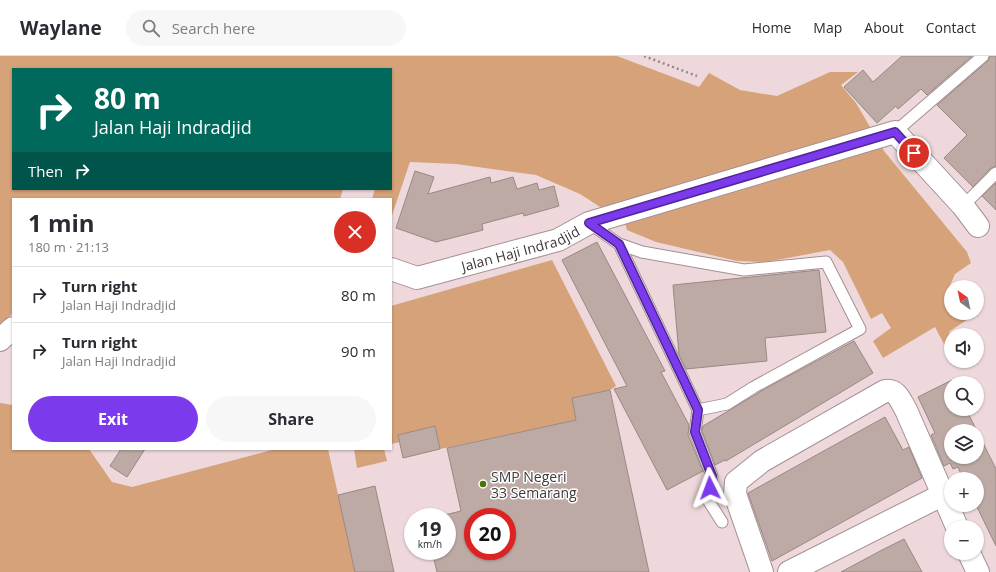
<!DOCTYPE html>
<meta charset="utf-8">
<style>
body{margin:0;font-family:"Open Sans",sans-serif;background:#f7f7f7;color:#2b2b33;height:100vh;display:flex;flex-direction:column;font-size:15px;white-space:nowrap}
*{box-sizing:border-box;margin:0}
p{font-size:13px;color:#7c7c81}
.icon{flex:none;width:22px;height:22px;fill:none;stroke:currentColor;stroke-width:2;stroke-linecap:round;stroke-linejoin:round}
.map{position:relative;flex:1;overflow:hidden}
.sheet{position:absolute;left:12px;top:142px;width:380px;height:252px;display:flex;flex-direction:column;background:#fff;border-radius:0px;box-shadow:0 1px 3px #0004}
.sheet>*{flex:none}
.guide{position:absolute;left:12px;top:12px;width:380px;height:122px;border-radius:0px;box-shadow:0 1px 3px #0004;background:#00695c;color:#fff;overflow:hidden}
.needle{width:26px;rotate:327deg}
.tools{position:absolute;left:944px;top:224px;display:grid;gap:8px}
.tools a{display:grid;place-items:center;width:40px;height:40px;border-radius:50%;background:#fff;box-shadow:0 1px 3px #0004;font-size:20px}
.speed{position:absolute;left:404px;top:452px;display:flex;gap:8px;font-size:20px;font-weight:700;text-align:center}
.speed>*{display:grid;place-content:center;width:52px;height:52px;border-radius:50%;background:#fff;box-shadow:0 1px 3px #0004;line-height:1}
.speed small{font-size:10px;font-weight:400}
.speed .limit{border:6px solid #d22;background:#fff;color:#111}
.pin{position:absolute;display:grid;place-items:center;width:34px;height:34px;color:#fff;margin:-17px;border:2px solid #fff;border-radius:50%;box-shadow:0 1px 4px #0007}
.me{position:absolute;width:44px;margin:-22px;rotate:357deg;stroke-linejoin:round;filter:drop-shadow(0 0 3px #0008)}
.turn{display:flex;align-items:center;gap:14px;height:84px;padding:0 16px;font-size:18px}
.turn .icon{width:52px;height:52px;stroke-width:2.5}
.turn b{display:block;font-size:28px;line-height:34px}
.then{display:flex;align-items:center;height:38px;padding:0 16px;background:#0003;gap:8px;font-size:15px}
.round{display:grid;place-items:center;flex:none;width:42px;height:42px;border-radius:21px;background:#f7f7f7}
.summary{display:flex;align-items:center;justify-content:space-between;height:68px;padding:0 16px}
h1{font-size:24px;font-weight:700;line-height:30px}
.primary-button{display:flex;gap:8px;margin-top:auto;padding:8px 16px}
.primary-button a{flex:1;height:46px;border-radius:24px;background:#7c3aed;color:#fff;font-size:16px;font-weight:700;line-height:46px;text-align:center}
.primary-button a+a{background:#f7f7f7;color:#2b2b33}
ul{padding:0;list-style:none}
li{display:flex;align-items:center;gap:12px;height:56px;padding:0 16px;border-top:1px solid #e1e1e2}
li div{flex:1}
li b{display:block;font-size:15px}
li em{font-style:normal}
header{display:flex;align-items:center;gap:24px;box-sizing:border-box;height:56px;padding:0 20px;background:#fff;border-bottom:1px solid #e1e1e2}
header strong{font-size:19px}
nav{display:flex;gap:22px;margin-inline-start:auto;font-size:14px}
.search{width:280px;height:36px;background:#f7f7f7;display:flex;align-items:center;gap:10px;box-sizing:border-box;padding:0 14px;border-radius:22px;color:#7c7c81;font-size:15px}
.map>svg:first-child{display:block}
</style>
<header>
<strong>Waylane</strong>
<div class="search"><svg class="icon" aria-label="search" viewBox="0 0 24 24"><circle cx="10" cy="10" r="6"/><path d="M15 15l6 6"/></svg>Search here</div>
<nav><a>Home</a><a>Map</a><a>About</a><a>Contact</a></nav>
</header>
<div class="map">
<svg width="996" height="516" viewBox="0 0 996 516">
<rect width="100%" height="100%" fill="#eed8db"/>
<g fill="#d5a279">
<path d="M0,0H617L699,31L709,17L740,34L777,40L830,16H858L841,29L856,47L884,95L967,196L971,207L955,218L949,232L951,235V257H970L973,260L950,275L945,290L935,271L883,302L873,285L891,272L882,257L871,263L843,206L830,194L766,206L737,205L656,186L627,174L625,167L580,138L536,119L456,108L410,106L391,162V143H372L375,133H391V13H13V133H343L340,143H13V257L0,269Z"/>
<path d="M552,204L616,330L610,334L572,342L576,364L440,393L435,370L398,379L400,386L391,388V250Z"/>
<path d="M0,347L13,349V393H89L112,426L132,431L276,393H328L355,516H0Z"/>
<path d="M354,393H384L387,405L357,412Z"/>
</g>
<g fill="#bdaaa5" stroke="#9a8883" fill-rule="evenodd">
<path d="M902,0H972L927,39L921,33L898,53L896,50L877,67L844,31L863,14L873,26Z"/>
<path d="M990,0H996V110L991,112L973,131L944,102L967,79L937,49L988,5Z"/>
<path d="M415,115L434,121L428,138L490,121L491,127L513,121L517,133L537,127L539,134L554,130L559,150L524,160L523,157L482,168L483,174L436,186L396,172Z"/>
<path d="M996,127V154L982,140Z"/>
<path d="M597,186L665,315L661,316L689,369L688,379L703,415L667,434L614,333L627,330L562,204Z"/>
<path d="M819,214L826,276L765,282L767,305L686,313L679,299L673,229Z"/>
<path d="M854,285L873,317L726,405L725,404L715,409L702,375L703,370L770,330Z"/>
<path d="M952,324L954,327H951V353H966L996,413V490L976,449L977,423H963L958,411L953,413L950,407L944,410L931,379L935,377L918,341ZM951,375H977V401H951Z"/>
<path d="M610,334L649,516H437L432,495H447V461H436L461,455L447,392L576,364L572,342ZM473,461H507V495H473Z"/>
<path d="M885,361L903,394L909,391L922,422L772,505L748,437Z"/>
<path d="M435,370L440,393L403,402L398,379Z"/>
<path d="M121,393H145L127,421L110,410Z"/>
<path d="M375,430L394,516H355L338,439Z"/>
<path d="M904,483L922,516H841L882,494Z"/>
</g>
<g fill="none" stroke-linecap="round" stroke-linejoin="round">
<g stroke="#a39092" stroke-width="13">
<g id="service">
<path d="M895,76L983,0"/>
<path d="M963,150L996,117"/>
<path d="M589,167L619,188L698,354L727,348L754,331L860,273L826,206L744,214L642,196L619,188"/>
<path d="M698,354L695,376L712,420L708,444L722,466"/>
</g>
</g>
<g stroke="#a39092" stroke-width="24">
<g id="minor">
<path id="s1" d="M391,213L417,222L558,184L589,167L895,76L963,150L978,170"/>
<path d="M0,284L13,272"/>
<path d="M969,497L978,516"/>
<path d="M762,516L735,438L736,426L762,405L885,335C897,333 900,344 906,354L957,471"/>
<path d="M789,516L942,439"/>
</g>
</g>
<path stroke="#98888a" stroke-width="2.5" stroke-dasharray="2 3" stroke-linecap="butt" d="M644,0L697,20"/>
<use href="#service" stroke="#fff" stroke-width="11"/>
<use href="#minor" stroke="#fff" stroke-width="22"/>
</g>
<g fill="none" stroke-linecap="round" stroke-linejoin="round">
<g stroke="#51269a" stroke-width="10">
<path id="route" d="M710,432L712,420L695,376L698,354L619,188L589,167L895,76L914,97"/>
</g>
<use href="#route" stroke="#7c3aed" stroke-width="7"/>
</g>
<circle fill="#467802" stroke="#fff" stroke-width="1.5" cx="483" cy="428" r="4"/>
<g text-anchor="middle" dominant-baseline="central" stroke-width="3" stroke-linejoin="round" paint-order="stroke">
<g font-size="14" fill="#403839" stroke="#fff">
<text stroke="none"><textPath href="#s1" startOffset="135">Jalan Haji Indradjid</textPath></text>
</g>
<g font-size="14" fill="#403839" stroke="#fff" text-anchor="start">
<text x="491" y="420">SMP Negeri<tspan x="491" dy="16">33 Semarang</tspan></text>
</g>
</g>
</svg>
<div class="tools">
<a><svg class="needle" viewBox="-14 -14 28 28"><path d="M0-13l5 13h-10z" fill="#e53935"/><path d="M0 13l5-13h-10z" fill="#7c7c81"/></svg></a>
<a><svg class="icon" aria-label="sound" viewBox="0 0 24 24"><path d="M4 9h4l5-4v14l-5-4H4zM17 9q2 3 0 6"/></svg></a>
<a><svg class="icon" aria-label="search" viewBox="0 0 24 24"><circle cx="10" cy="10" r="6"/><path d="M15 15l6 6"/></svg></a>
<a><svg class="icon" aria-label="layers" viewBox="0 0 24 24"><path d="M12 4l9 5-9 5-9-5zM3 14l9 5 9-5"/></svg></a>
<a>+</a>
<a>−</a>
</div>
<div class="speed"><div>19<small>km/h</small></div><div class="limit">20</div></div>
<div class="pin" style="left:914px;top:97px;background:#d93025"><svg class="icon" aria-label="arrive" viewBox="0 0 24 24"><path d="M6 21V4h12l-3 4 3 4H6"/></svg></div>
<svg class="me" style="left:710px;top:432px" viewBox="-20 -20 40 40"><path d="M0-17L14 15 0 8-14 15z" fill="#7c3aed" stroke="#fff" stroke-width="4"/></svg>
<div class="guide">
<div class="turn"><svg class="icon" aria-label="right" viewBox="0 0 24 24"><path d="M7 20v-9h11M14 6l5 5-5 5"/></svg><div><b>80 m</b>Jalan Haji Indradjid</div></div>
<div class="then">Then<svg class="icon" aria-label="right" viewBox="0 0 24 24"><path d="M7 20v-9h11M14 6l5 5-5 5"/></svg></div>
</div>
<section class="sheet">
<div class="summary"><div><h1>1 min</h1><p>180 m · 21:13</p></div><a class="round" style="background:#d93025;color:#fff"><svg class="icon" aria-label="close" viewBox="0 0 24 24"><path d="M6 6l12 12M18 6L6 18"/></svg></a></div>
<ul>
<li><svg class="icon" aria-label="right" viewBox="0 0 24 24"><path d="M7 20v-9h11M14 6l5 5-5 5"/></svg><div><b>Turn right</b><p>Jalan Haji Indradjid</p></div><em>80 m</em></li>
<li><svg class="icon" aria-label="right" viewBox="0 0 24 24"><path d="M7 20v-9h11M14 6l5 5-5 5"/></svg><div><b>Turn right</b><p>Jalan Haji Indradjid</p></div><em>90 m</em></li>
</ul>
<div class="primary-button"><a>Exit</a><a>Share</a></div>
</section>
</div>
